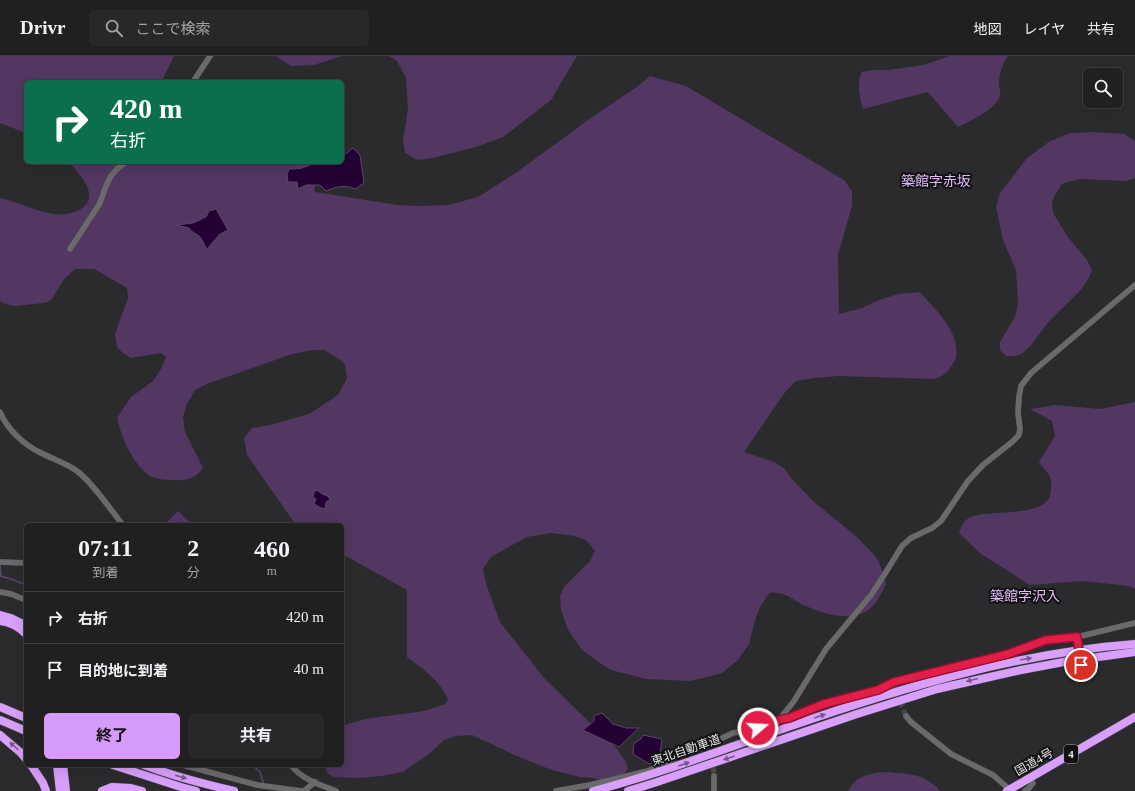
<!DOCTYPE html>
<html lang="ja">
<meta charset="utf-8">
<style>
body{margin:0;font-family:"Times New Roman","Noto Sans JP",serif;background:#28282a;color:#f1f3f6;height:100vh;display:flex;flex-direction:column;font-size:15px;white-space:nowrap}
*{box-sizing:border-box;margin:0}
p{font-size:13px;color:#a2a3a5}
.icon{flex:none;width:22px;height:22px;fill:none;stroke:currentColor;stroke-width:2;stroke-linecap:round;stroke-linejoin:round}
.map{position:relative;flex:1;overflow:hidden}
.details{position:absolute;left:24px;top:467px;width:320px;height:244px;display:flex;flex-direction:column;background:#202021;border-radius:6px;box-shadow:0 4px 16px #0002,0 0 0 1px #3d3e3f}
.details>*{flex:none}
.hud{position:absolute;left:24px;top:24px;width:320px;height:84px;border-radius:6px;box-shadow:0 4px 16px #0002,0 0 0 1px #3d3e3f;background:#0b6e4f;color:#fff;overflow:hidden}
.controls{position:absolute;left:1083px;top:12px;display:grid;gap:8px}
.controls a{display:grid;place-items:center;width:40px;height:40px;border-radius:6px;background:#202021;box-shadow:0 4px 16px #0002,0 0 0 1px #3d3e3f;font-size:20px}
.pin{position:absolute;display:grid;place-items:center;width:34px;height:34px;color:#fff;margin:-17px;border:2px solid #fff;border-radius:50%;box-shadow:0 1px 4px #0007}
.me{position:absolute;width:44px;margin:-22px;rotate:71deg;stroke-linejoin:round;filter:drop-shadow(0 0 3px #0008)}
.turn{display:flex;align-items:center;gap:14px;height:84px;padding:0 20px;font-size:18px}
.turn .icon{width:52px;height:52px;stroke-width:2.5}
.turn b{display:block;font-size:28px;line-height:34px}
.eta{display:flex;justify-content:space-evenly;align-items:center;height:68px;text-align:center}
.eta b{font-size:24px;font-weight:700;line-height:28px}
.action{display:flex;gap:8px;margin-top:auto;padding:8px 20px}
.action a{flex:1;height:46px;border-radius:6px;background:#d69bfa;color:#111;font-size:16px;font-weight:700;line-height:46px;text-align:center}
.action a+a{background:#28282a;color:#f1f3f6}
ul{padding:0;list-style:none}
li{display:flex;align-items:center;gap:12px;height:52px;padding:0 20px;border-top:1px solid #3d3e3f}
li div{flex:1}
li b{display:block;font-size:15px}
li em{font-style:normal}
header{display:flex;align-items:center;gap:24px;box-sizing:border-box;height:56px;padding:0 20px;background:#202021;border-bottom:1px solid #3d3e3f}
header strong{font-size:19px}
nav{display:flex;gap:22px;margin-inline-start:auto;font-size:14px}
.search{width:280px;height:36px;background:#28282a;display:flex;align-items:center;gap:10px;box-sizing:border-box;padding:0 14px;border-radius:6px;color:#a2a3a5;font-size:15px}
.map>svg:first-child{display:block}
</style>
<header>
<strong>Drivr</strong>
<div class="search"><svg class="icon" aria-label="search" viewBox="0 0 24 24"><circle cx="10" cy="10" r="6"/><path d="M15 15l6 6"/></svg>ここで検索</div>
<nav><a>地図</a><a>レイヤ</a><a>共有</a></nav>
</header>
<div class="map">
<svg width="1135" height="735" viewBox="0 0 1135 735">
<rect width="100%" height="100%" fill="#2b2a2c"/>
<g fill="#513762">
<path d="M0,0H174L162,25L163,26H26V77L0,67Z"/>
<path d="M275,0H342L314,9L291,10Z"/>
<path d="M389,0H577L551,44L503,81L476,91L433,102L418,104L405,97L403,85L408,52L406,22L397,5Z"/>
<path d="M950,0H1008C1002,9 999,17 999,29C999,32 1001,35 1000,38C1000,52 968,66 958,71L928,36L863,53C860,42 856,25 862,16L872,14H888L924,9Z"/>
<path d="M650,20L686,30L844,124L852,135V150L838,199L839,258L862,252L879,244L898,238L920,236C935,253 960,276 956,300C956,303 954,306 952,309C947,317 943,321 933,323L839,320L815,322L796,325L786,335L744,396L774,406L784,412L792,423L814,446L856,480L876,501L881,511L886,528C881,538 875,552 863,557C845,564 823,558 806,550C793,545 784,534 769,537L760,551L756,561L749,588L738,604L722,617L691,625L646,623L611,614L600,607L582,594L568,574L561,554L560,540L564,531L590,505L595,495L586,484L575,480L551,477L527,481L491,501L483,513L486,528L500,566L545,623L617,693L626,706L628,713L624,718L604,725L593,722L580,721L552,714L521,702L472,679L456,680L444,684L430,697L403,716L381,720L357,722L334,721L327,717L325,709H342V672L344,669L365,663L424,655L445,648L448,643C440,625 423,613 407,601V534L342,498V469H296L247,399L244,382L252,372L270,369L309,358L338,339L347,322L345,309L341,304L324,294H312L289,299L207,328L195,334L187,348L183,361L185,376L203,412C197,421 188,425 177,424C170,424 162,424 155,422C135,415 121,381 117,362L131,341L153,325L161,313L166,301L161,297L131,302L123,297L117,291L115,278L128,242L127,232L94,213H75L65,222L51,244L44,247L15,250L5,248L0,245V142C18,146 35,155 54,158C67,160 91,155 89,137C88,127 76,114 69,106H313L315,136L398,149L421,150L448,149L478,141L517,116L595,59L638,30Z"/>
<path d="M1094,76L1124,78L1135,85V122L1126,125L1079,123L1062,128L1054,141L1052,147L1053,157L1068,181L1087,204L1092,214C1085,236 1062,250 1047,268C1041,275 1031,291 1024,296C1018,301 1012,300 1006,300L1000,294V286L1015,261L1018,248L1016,214L1003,184L996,151L1000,137L1027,102L1050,85L1071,77Z"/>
<path d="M1135,346V533L1129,530L1083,525L1030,529L981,498L959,477C961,472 963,465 969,462C987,452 1051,464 1051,434C1051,430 1052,425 1050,421C1048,416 1042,411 1039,406L1055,380L1052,365L1030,353L1055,349L1100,353Z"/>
<path d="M178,455L193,469H164Z"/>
<path d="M887,716C908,718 925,717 940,735H848C857,719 869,717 887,716Z"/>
</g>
<g fill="#240135" stroke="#5e456a">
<path d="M353,92L360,99L364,127L355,133C345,128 336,131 326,135L320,129H306L298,133L297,126H288L287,119L289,113C293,113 298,113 302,112C311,109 322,102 331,108L334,106H342V101Z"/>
<path d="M216,153L228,174L220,178L207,193C204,189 203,184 200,181C197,177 193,178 189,172L176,169L193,167L206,161L209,155Z"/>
<path d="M317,434L322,438L328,440L330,444L326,446L325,453C320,452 318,450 314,448L316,443L313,441L314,436Z"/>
<path d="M602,657L613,668L626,672H639L619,691L583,674L594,665V660Z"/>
<path d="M643,679L662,683L659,704L649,708L633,698L634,687L641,683Z"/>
</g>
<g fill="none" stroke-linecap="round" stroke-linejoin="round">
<g stroke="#5e456a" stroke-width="1.5">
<path d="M0,508L1,520"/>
<path d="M0,520L11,523L26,529"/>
<path d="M252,709L260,716L264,729"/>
</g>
<g stroke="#474648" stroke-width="5.5" stroke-dasharray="5.5 3" stroke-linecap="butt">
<path d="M894,630L906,660"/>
<path d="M712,694L714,720"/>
</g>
<g stroke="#4a494a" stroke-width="6">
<g id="minor">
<path d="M193,26L210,0"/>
<path d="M70,193L100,147L106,130L111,120L117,113L126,106"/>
<path d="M0,356C7,373 24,389 41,397C53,403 65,407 77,415C94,428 109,452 123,469"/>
<path d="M0,506L26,507"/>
<path d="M0,536L11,538L26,544"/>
<path d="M906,660L911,666L951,698L993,719L1009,733"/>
<path d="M779,664L789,662L823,648L878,634L894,626L1008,598L1046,584L1077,581L1135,567"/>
<path d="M183,709L257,729L301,735"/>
<path d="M291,709C301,723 320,729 336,735"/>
<path d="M714,720V735"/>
<path d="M304,735L315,726"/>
<path d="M556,735L590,729L648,715L695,692L714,686L733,677L766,671L774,668L779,664L794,645L826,593L871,539L886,516L902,490L911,482L932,472L941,465L968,425L983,409L1012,386L1019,379L1020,373L1018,357L1019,341L1021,330L1031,317L1135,229"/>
<path d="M1025,735L1029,732L1033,727L1029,722"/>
</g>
</g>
<g stroke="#4a494a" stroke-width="9">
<g id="highway">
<path d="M0,559L11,562L23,568"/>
<path d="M0,565C10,566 19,571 26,578"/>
<path d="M0,651L26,662"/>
<path d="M0,664L26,675"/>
<path d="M0,679L20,696L26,703"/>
<path d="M31,709L43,727L46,735"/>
<path d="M57,709L60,735"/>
<path d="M63,709L66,735"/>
<path d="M113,709L181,731L196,735"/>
<path d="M144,709C173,720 204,728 234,735"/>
<path d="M102,735L112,731L131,732L142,735"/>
<path d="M593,735C659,718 724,693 788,671C901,632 1016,597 1135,588"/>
<path d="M628,735L657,726L857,658L937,633L1021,614L1069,605L1135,596"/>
<path d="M1007,735L1135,661"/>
</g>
</g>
<use href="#minor" stroke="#6b696c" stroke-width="5.5"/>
<use href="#highway" stroke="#d99ffd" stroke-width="8"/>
<g stroke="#4a494a" stroke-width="6" stroke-linecap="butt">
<path id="minor-bridge" d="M1078,585L1083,621"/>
</g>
<use href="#minor-bridge" stroke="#6b696c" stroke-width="5.5"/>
</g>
<defs><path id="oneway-solid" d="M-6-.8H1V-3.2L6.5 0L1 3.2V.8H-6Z"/></defs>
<g fill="#765888">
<use href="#oneway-solid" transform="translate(1026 603) rotate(-10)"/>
<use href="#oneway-solid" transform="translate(972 624) rotate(166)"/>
<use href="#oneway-solid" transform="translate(820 660) rotate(-19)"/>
<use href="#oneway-solid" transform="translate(14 690) rotate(-138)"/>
<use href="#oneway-solid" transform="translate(729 702) rotate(161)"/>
<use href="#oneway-solid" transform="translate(684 708) rotate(-19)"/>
<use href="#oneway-solid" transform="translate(181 721) rotate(16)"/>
</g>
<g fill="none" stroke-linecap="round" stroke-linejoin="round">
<g stroke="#92132f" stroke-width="10">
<path id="route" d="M758,672L766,671L774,668L779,664L789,662L824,648L878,634L894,626L1008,598L1046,584L1077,581L1081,609"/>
</g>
<use href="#route" stroke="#e11d48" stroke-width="7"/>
</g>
<g text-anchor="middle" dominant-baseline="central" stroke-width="4" stroke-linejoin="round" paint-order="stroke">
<rect fill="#131213" stroke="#a6a5a6" stroke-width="1" x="1064" y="689" width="14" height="18" rx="3"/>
<g font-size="11" font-weight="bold" fill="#e5e4e5">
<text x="1071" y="698">4</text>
</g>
<g font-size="12" fill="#e5e4e5" stroke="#131213">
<text transform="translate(686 694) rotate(-19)">東北自動車道</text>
<text transform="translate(1034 706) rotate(-30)">国道4号</text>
</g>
<g font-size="14" fill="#e3bafd" stroke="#131213">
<text x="936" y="125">築館字赤坂</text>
<text x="1025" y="540">築館字沢入</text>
</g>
</g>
</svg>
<div class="controls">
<a><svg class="icon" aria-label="search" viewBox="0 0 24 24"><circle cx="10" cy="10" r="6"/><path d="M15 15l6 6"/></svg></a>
</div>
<div class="pin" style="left:1081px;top:609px;background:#d93025"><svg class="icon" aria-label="arrive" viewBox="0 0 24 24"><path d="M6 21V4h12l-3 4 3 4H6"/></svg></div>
<svg class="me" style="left:758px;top:672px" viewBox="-20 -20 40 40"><circle r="17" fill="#e11d48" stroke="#fff" stroke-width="3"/><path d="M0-11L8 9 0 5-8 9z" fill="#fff"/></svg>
<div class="hud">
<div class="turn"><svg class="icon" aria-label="right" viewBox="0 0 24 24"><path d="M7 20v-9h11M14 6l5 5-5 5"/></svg><div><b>420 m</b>右折</div></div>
</div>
<section class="details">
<div class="eta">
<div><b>07:11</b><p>到着</p></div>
<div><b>2</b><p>分</p></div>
<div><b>460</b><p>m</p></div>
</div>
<ul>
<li><svg class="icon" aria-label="right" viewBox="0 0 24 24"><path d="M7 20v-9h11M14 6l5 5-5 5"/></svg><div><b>右折</b></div><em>420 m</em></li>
<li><svg class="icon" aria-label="arrive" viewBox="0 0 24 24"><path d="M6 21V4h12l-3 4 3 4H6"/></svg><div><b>目的地に到着</b></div><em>40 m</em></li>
</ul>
<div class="action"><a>終了</a><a>共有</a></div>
</section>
</div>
